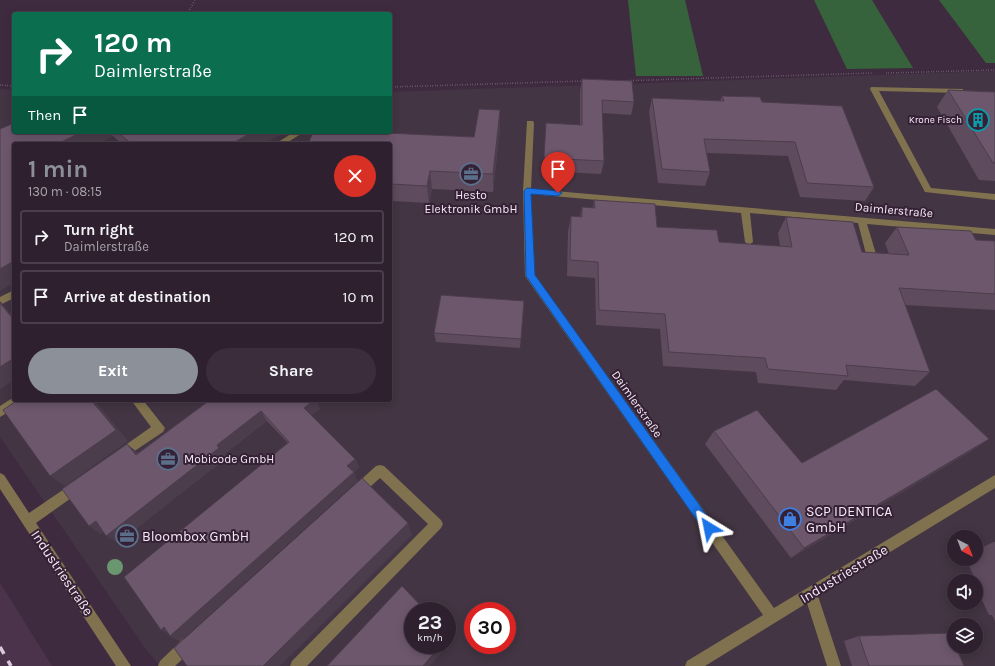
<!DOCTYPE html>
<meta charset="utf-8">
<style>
body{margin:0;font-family:Karla,sans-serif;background:#3b2d3c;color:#f1f3f6;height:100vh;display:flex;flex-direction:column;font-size:15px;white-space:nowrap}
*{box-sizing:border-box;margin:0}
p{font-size:13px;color:#a7a3ab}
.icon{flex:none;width:22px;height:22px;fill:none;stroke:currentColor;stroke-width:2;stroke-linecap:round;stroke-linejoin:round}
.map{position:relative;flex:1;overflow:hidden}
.details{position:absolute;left:12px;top:142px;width:380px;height:260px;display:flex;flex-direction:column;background:#2f2030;border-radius:4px;box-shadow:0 2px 10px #0003,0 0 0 1px #4a3e4c}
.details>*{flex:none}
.top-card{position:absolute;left:12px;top:12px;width:380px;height:122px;border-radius:4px;box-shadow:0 2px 10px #0003,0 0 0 1px #4a3e4c;background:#0b6e4f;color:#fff;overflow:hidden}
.needle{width:26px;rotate:138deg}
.buttons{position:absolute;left:947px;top:530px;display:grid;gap:8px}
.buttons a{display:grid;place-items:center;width:36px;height:36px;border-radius:50%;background:#2f2030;box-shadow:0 2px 10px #0003,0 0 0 1px #4a3e4c;font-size:20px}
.speed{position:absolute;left:404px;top:602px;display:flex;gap:8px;font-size:20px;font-weight:700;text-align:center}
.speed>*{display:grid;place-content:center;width:52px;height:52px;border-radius:50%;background:#2f2030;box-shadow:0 2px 10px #0003,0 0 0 1px #4a3e4c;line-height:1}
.speed small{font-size:10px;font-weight:400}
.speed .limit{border:6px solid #d22;background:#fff;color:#111}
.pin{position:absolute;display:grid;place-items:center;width:34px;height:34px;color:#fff;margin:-41px -17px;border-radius:50% 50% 50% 0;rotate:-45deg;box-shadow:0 0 4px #0007}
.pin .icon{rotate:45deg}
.me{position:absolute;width:44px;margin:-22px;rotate:325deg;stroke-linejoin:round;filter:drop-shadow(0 0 3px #0008)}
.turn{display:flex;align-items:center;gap:14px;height:84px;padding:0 16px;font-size:18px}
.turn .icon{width:52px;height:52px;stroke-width:2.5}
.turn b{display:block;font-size:28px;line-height:34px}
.then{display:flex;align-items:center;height:38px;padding:0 16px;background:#0003;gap:8px;font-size:15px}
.round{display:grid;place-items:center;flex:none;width:42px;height:42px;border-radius:21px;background:#3b2d3c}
.summary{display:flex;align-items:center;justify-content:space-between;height:68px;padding:0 16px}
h1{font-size:24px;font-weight:700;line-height:30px;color:#8c9099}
.cta{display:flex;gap:8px;margin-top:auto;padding:8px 16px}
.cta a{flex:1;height:46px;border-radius:24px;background:#8c9099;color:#fff;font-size:16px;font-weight:700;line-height:46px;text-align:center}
.cta a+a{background:#3b2d3c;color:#f1f3f6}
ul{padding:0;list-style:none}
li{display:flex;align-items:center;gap:12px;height:54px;margin:0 8px 6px;padding:0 8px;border:2px solid #4a3e4c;border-radius:4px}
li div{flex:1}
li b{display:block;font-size:15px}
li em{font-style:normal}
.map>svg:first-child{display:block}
</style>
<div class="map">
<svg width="995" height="666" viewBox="0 0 995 666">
<rect width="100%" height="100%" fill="#3f2b40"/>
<path fill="#4b334c" d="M0,583L52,666H0Z"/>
<path fill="#433543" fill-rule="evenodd" d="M995,71V666H160L145,648L0,437V89L14,90V132H390V92ZM14,144H390V400H14ZM954,537H976V559H954ZM954,581H976V603H954ZM413,611H447V645H413ZM473,611H507V645H473ZM954,625H976V647H954Z"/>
<g fill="#37633c">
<path d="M628,0H685L703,76H636Z"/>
<path d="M814,0H872L913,68L847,69Z"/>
<path d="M939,0H995V63H986Z"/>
</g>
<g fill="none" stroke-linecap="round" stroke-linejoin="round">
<g stroke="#918091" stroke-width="1.5" stroke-dasharray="0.5 2" stroke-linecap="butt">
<path d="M187,14L195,0"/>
<path d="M886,73L995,70"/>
<path d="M616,81L873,73"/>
<path d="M0,85L14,86"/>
<path d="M390,87L585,81"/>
</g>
<g fill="#80724e" fill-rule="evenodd">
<path d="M871,87L963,89V93H960L879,91L931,188L995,194V200L925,192L870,89Z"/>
<path d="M527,121H533L534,123L531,189L995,229V235L867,224L876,254L871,257L866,254L858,223L750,213L753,242L749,245L745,242L741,213L531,194L535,275L774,608L995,475V488L818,596L841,666H827L807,603L705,666H685L687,661L763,615L525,276L523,191Z"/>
<path d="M294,132H304L285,144H275Z"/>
<path d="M14,290V298L0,305V297Z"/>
<path d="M14,397V400H24L23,403L0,417V406Z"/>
<path d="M131,400H143L165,428L163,432L121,460L117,459L115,455L117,451L151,427Z"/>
<path d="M380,465L384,466L441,520L443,524L441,528L307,666H290L292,661L428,524L380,478L361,495L357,497L353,495L351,491L353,487L376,466Z"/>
<path d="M0,473L4,475L29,513L73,483L77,481L81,483L83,487L81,491L36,523L131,666H116L0,489Z"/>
<path d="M188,637L193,639L195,644L193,649L175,666H158L160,661L183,639Z"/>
</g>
<path stroke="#d7c9d7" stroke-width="3.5" stroke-dasharray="8 8" stroke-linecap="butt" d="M0,647L11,666"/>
</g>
<circle fill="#6a9670" cx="115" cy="567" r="8"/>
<g fill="#5e4b5e">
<path d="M582,79L634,102L631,115L602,113L604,161L601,174L543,171L546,123L580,125V92Z"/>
<path d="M948,90L995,92V181L979,180L937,107Z"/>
<path d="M722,96L762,102L874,187L865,201L800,197L788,156L707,153L710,172L705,186L658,183L649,112L652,98L720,101Z"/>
<path d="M500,128L493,192L432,189L429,203L390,201V144L313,132H374V133L474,137Z"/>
<path d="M14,132H285L263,144H122L113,136L97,144H14V283L0,290Z"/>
<path d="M594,200L657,227L719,242L780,246L778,233L786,217L862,252L889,254L885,243L897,227L976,240L995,241V310L905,305L930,372L915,386L844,380L836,390L758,383L756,372L663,366L660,329L596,325L595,278L567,276L568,232L571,216L580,217L582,207L593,208Z"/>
<path d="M524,301L520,348L436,342L434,333Z"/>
<path d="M210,400H316L320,409L311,415L355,459L359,467L354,472L357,481L180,641L170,636L168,633L161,630L288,443L267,421L224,454L227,457L118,543L103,532L100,534L138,453Z"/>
<path d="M714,431L802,463L989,439L970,452L791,558L705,444Z"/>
<path d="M994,542H995V621L992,615H989L981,598L983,597L966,559H976V550Z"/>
<path d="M859,636L964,666H852L844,641Z"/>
</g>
<g fill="#4c3d4c">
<path d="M500,110V128L493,192V174Z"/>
<path d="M82,132H110L113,136L97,144H57Z"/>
<path d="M253,132H285L263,144H231Z"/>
<path d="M430,171L432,189L429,203L427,186Z"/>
<path d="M14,261V283L0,290V269Z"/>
<path d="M0,301L14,317V320L0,303Z"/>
<path d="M14,358V380L0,389V367Z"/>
<path d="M91,400H94L128,441L65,486L50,476Z"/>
<path d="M314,400H316L320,409L309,417L304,408Z"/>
<path d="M261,411L267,421L224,454L227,457L118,543L106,536L217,445Z"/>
<path d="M989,439L970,452L791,558L804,548Z"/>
<path d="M127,444L137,452L146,463L136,455Z"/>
<path d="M355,459L359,467L354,472L357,481L180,641L170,636L172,635L161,630Z"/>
<path d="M96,521L107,529L100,534L89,526Z"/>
<path d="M408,523L412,535L280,666H263Z"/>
<path d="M450,635L452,640L430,666H423L441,645H447V638Z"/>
</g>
<g fill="#6d576d" stroke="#4c3d4c">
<path d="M582,79L632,81L634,102L602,100L604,161L544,158L546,123L582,125Z"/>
<path d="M948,90L995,92V163H993Z"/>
<path d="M722,96L760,97L762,102L842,106L874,187L807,183L795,142L704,139L710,172L662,169L652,98L724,101Z"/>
<path d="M479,109L500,110L493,174L430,171L427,186L390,184V144H308L313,132H364L474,137Z"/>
<path d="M14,123V132H82L57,144H14V261L0,269V129Z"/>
<path d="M117,132H253L231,144H132Z"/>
<path d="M594,200L655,204L657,227L717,230L719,242L792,247L786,217L853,222L862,252L909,255L897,227L971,231L976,240L995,241V294L899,288L930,372L846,365L848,376L768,369L765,358L669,352L665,314L599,310L598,262L570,260L571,216L582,217V207L595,208Z"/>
<path d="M441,295L524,301L521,339L434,333Z"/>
<path d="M0,303L14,320V358L0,367Z"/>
<path d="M936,389L989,439L804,548L714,431L757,410L802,463Z"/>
<path d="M18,400H91L116,430L50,476L3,410Z"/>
<path d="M210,400H314L304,408L355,459L347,466L354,472L170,636L164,627L161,630L124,577L289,442L261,411L217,445L219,448L106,536L96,521L89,526L62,489L127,444L136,455Z"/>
<path d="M362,478L408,523L263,666H187L174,648Z"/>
<path d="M402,586L426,611H413V645H441L423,666H327Z"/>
<path d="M447,632L450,635L447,638Z"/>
<path d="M950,633L954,642V647H956L964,666H869L859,636Z"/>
</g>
<path fill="#1a73e8" stroke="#114b97" d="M527,188L558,191L562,193L558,196L531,194L535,275L713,524L715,528L713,532L709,533L705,532L526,276L524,191Z"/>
<defs>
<g id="building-ring" transform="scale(1.15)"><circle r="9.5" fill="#352135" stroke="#0f9aa8" stroke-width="1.5"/><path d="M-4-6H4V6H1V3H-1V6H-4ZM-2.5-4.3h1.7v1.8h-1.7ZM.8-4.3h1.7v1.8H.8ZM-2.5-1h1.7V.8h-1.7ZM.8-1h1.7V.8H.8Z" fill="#0f9aa8"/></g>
<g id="office-ring" transform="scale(1.15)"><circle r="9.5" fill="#352135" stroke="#5c6f8a" stroke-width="1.5"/><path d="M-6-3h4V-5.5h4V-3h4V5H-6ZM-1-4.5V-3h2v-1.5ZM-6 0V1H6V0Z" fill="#5c6f8a"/></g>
<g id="shop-ring" transform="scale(1.15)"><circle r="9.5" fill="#352135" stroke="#3f7fe0" stroke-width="1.5"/><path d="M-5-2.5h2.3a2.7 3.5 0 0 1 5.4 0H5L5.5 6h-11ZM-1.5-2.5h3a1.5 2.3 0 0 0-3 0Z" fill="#3f7fe0"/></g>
</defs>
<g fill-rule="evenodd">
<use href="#building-ring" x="978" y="120"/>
<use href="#office-ring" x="471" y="174"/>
<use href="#office-ring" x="168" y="459"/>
<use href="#shop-ring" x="790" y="519"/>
<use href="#office-ring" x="127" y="536"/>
</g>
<g text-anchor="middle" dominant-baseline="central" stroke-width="4" stroke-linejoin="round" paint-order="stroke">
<g font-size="10" fill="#f6e9f6" stroke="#352135" text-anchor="end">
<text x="962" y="120">Krone Fisch</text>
</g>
<g font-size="12" fill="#f6e9f6" stroke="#352135">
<text x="471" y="195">Hesto<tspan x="471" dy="14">Elektronik GmbH</tspan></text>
<text x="184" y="459" text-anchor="start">Mobicode GmbH</text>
</g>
<g font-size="12" fill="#f6e9f6" stroke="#352135">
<text transform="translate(894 210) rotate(5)">Daimlerstraße</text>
<text transform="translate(637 404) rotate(55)">Daimlerstraße</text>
</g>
<g font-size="14" fill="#f6e9f6" stroke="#352135" text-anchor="start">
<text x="806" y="511">SCP IDENTICA<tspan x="806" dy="16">GmbH</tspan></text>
<text x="142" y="536">Bloombox GmbH</text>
</g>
<g font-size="14" fill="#f6e9f6" stroke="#352135">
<text transform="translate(62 573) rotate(56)">Industriestraße</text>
<text transform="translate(844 574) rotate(-31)">Industriestraße</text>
</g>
</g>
</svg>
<div class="buttons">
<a><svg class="needle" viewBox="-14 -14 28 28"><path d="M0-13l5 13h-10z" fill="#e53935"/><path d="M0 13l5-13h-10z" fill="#a7a3ab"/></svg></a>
<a><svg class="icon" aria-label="sound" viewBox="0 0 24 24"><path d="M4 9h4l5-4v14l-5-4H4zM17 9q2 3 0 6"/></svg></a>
<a><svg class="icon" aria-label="layers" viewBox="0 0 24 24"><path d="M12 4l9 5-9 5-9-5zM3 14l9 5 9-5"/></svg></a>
</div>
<div class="speed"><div>23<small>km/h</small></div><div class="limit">30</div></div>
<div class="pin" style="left:558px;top:193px;background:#d93025"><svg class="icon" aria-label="arrive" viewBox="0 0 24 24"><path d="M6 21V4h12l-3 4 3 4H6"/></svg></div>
<svg class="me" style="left:709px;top:528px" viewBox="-20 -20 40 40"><path d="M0-17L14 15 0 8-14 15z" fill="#1a73e8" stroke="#fff" stroke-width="4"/></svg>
<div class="top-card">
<div class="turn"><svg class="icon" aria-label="right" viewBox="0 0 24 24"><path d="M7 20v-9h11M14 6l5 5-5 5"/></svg><div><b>120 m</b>Daimlerstraße</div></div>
<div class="then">Then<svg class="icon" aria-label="arrive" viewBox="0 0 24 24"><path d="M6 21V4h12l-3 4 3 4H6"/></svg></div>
</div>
<section class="details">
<div class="summary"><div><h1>1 min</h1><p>130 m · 08:15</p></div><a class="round" style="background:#d93025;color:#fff"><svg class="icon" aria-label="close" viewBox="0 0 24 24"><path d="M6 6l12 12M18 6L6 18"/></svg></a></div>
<ul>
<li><svg class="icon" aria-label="right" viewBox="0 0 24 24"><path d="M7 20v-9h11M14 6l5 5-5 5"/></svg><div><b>Turn right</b><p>Daimlerstraße</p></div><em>120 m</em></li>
<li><svg class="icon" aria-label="arrive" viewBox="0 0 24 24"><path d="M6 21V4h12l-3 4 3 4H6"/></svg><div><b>Arrive at destination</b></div><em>10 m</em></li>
</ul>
<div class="cta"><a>Exit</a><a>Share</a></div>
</section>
</div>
